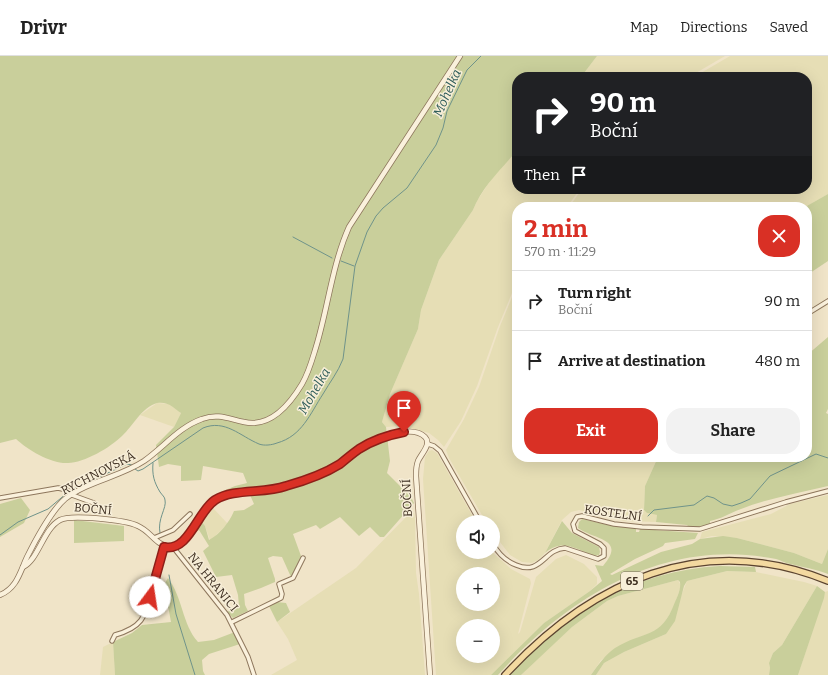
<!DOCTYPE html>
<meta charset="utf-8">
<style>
body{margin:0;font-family:Bitter,serif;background:#f2f2f2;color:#222;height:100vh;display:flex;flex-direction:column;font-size:15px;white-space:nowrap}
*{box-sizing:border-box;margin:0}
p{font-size:13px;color:#767676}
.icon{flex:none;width:22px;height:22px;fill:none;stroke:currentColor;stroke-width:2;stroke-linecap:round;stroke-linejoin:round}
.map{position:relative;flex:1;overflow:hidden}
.drawer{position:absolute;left:512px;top:146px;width:300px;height:260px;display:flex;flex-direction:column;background:#fff;border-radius:16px;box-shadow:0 4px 16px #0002}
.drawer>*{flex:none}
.banner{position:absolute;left:512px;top:16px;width:300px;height:122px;border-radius:16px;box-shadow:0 4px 16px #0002;background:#202124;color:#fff;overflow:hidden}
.controls{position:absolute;left:456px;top:459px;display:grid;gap:8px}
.controls a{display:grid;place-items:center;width:44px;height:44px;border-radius:50%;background:#fff;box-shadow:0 4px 16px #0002;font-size:20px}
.pin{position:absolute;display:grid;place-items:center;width:34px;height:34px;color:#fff;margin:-41px -17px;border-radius:50% 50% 50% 0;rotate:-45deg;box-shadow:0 0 4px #0007}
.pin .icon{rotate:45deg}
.me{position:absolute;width:44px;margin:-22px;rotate:14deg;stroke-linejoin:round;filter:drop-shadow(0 0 3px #0008)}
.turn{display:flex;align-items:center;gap:14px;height:84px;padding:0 12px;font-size:18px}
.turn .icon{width:52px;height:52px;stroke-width:2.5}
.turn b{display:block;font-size:28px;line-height:34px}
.then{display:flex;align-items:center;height:38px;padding:0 12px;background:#0003;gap:8px;font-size:15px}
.round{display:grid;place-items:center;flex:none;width:42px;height:42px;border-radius:16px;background:#f2f2f2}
.overview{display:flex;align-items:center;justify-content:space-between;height:68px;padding:0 12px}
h1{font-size:24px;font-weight:700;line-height:30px;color:#d93025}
.action{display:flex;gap:8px;margin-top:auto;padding:8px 12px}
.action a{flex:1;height:46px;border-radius:16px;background:#d93025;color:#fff;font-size:16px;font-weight:700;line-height:46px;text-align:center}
.action a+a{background:#f2f2f2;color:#222}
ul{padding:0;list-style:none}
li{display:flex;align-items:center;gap:12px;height:60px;padding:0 12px;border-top:1px solid #e0e0e0}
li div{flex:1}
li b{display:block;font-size:15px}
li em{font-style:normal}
header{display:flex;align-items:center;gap:24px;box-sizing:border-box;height:56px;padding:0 20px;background:#fff;border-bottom:1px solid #e0e0e0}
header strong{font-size:19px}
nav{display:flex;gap:22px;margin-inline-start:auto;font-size:14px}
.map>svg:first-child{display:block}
</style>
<header>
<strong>Drivr</strong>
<nav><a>Map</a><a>Directions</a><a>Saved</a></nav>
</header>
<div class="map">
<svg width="828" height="619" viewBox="0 0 828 619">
<rect width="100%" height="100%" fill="#f0e4c8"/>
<g fill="#e6deb5" fill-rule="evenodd">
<path d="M597,0H725L689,21H581Z"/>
<path d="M730,0H828V138L805,151H569L582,133H807V21H694Z"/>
<path d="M517,94V133H580L567,151H517V225L498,271L477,330L461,365L444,391L438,384L429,377L402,370L386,371L382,366L390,338L418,273L421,254L439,204L473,154L477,145L494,119Z"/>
<path d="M517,229V401H658L645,430L644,454L647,457L657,459L656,466L625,465L579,454L571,456L562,464L545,497L538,504L532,507L522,506L510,499L493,477V466H486L449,402L446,394L464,363L479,331L500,270Z"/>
<path d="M157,347L169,348L181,357L174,371L140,359Z"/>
<path d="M432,394L437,397L476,466H463V496H492L511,513L530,523L531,527L518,578L520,576L536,521L556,503L566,499L584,508L597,521V528L590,535L544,567L491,619H436L423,423L425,401L429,395ZM463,518H493V548H463ZM463,570H493V600H463Z"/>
<path d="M828,439V493L822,508L794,497L737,482L712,480L700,483L702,476L771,458L790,448Z"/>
<path d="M213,452L228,468L217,478L214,483L210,484L205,470L201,465Z"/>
<path d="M410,457H414L415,461L416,517L419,538L425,619H271L297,604L288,583L277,566L356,512Z"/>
<path d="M727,515L756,516L804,526L817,530L782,589L773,597L769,607L770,612L769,619H596L604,607L624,596L666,578L687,525Z"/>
<path d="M678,524L681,530L673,553L662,570L653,576L634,583L601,604L591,619H521L534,605L572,571L607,545L618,540Z"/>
<path d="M828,535V619H798L825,536Z"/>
<path d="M113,586L115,619H100L103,591Z"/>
</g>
<g fill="#c9cf9b">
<path d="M0,0H597L581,21H517V94C502,113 482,130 473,154L439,204L421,254L418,273L390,338L382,366L386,371L390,405L387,417L411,441L414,447L384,481H380L370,471L359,480L340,461L320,473L316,469L293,478L301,500L291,521L282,501L273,500L268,502L275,523V526L261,532L244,538L245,549L248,555L233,562L227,556L239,550L238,539L232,519L216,521L203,495L209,490L199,474L194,477V474L201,465L205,470L209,484C220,478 229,467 234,455L244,454L254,448L250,439L273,435L291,430L290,427L264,432L223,435L235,430L247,427L243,417L203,410L201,424L181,425V410L168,408L159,411L156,389L174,371L181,357C174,352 168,345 157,347C142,351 133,370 122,380C111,391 84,407 68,407C51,408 28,394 16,383L0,387Z"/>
<path d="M828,138V205L807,219V151H805Z"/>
<path d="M828,281V353L826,357L828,358V430C799,437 769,442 741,453C730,457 721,463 710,465V469L699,471H689L687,469L656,466L657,459L647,457L644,454L645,430L658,401H807V299Z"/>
<path d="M21,442L30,454L24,467L0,481V448Z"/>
<path d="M582,463L613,470L636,472V476H639L640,473L698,477L695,483L665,487L663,490L635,503L610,518L612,519L661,496L692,488L700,483L723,480L737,482L794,497L822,508L828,493V518C815,513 803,511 790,508C785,507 780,504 776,503C665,481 569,540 498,619H491L544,567L590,535L602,525L595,509L603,510C627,482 594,484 578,472L579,466Z"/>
<path d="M74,464L124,470V485L74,487Z"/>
<path d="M562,465L572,477L599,491L600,496L599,499L594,500C576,493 562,482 545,497Z"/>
<path d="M720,510L755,511L756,516L727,515L687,525L684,530L675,565L666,578L624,596L604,607L596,619H591C598,609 605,599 615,592C644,574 661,584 675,546C678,539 681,533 680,526L678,524L618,540L607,545L572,571L521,619H510C569,556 633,515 720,510Z"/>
<path d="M168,522C183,542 182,568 198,586L214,584L235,576L240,588L209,598L202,604L203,615L205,619H115L113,586L132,577L142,569L171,566L166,539L159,545L152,543L155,529L165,527Z"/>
<path d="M817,530L825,536L824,542L798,619H769L770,612L769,607L773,597L782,589Z"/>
<path d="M277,546L286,547L290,556L277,566L269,550Z"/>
</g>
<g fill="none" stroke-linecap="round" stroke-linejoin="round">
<g stroke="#6f938a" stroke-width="1">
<path d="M293,181L332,202"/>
<path d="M341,205L354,210"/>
<path d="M153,407C152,419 154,426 160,436C162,439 165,441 165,444C167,452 157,463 160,477"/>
<path d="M135,413L138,415L143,413L203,372C225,363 240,380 259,388C264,390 272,389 277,387C302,380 310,358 323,338C330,326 338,316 343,303L355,210L367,176L376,160L383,152L407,132L436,89L443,72L447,55L467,14L481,0"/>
<path d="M69,435L127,408L132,409"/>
<path d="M648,460L654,454L694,449L707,440L714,442L723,448L732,450L741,447L750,443L770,420L816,398L828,402"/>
<path d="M0,479L18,466L48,453L67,437"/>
<path d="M169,519L176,558L195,619"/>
</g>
<g stroke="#8d765c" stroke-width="5.5">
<g id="minor">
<path d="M807,258L828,245"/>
<path d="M428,388L434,390L440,395L480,466"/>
<path d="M0,442L58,432L67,434L72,439L94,447"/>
<path d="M154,482L173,474L190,458"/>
<path d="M493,488C498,497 506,505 516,509C541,520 544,493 565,492L598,503L604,500V492L600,488L575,475L573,468L577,461L582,460L614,468L642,471L700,473L786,446L828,435"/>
<path d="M173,491L227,559L248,601L254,619"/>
<path d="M232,566L281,542L282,538L279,528L293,522L303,502"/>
<path d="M112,585L115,579C147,570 145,557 153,529C156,517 160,504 164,491"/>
</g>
</g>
<g stroke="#8d765c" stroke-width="6">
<g id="tertiary">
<path d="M23,511C39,503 43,473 60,464C71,458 126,464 138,470C152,476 156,491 173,491C193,483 196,457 214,445C232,432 263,437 285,431C302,426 319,418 335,410C344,406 351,398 360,393C374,384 411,367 425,381C432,388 421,398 418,405C416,410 416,415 416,420L430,619"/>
<path d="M0,539C17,532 20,516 27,501C35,485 52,454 65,443C88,425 120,421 144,405C164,391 179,371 202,363C218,357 229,363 244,366C270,372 290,348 302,328C309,316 312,304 316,291C328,252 332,209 349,171L460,0"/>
</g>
</g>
<g stroke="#5b4430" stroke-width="8">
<path id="primary" d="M505,619C592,525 702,474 828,525"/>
</g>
<use href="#minor" stroke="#faf1dc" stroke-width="3.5"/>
<use href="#tertiary" stroke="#faf1dc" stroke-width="4.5"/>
<use href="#primary" stroke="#f3d9a0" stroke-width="5.5"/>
</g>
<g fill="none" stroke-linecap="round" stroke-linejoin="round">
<g stroke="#8d1f18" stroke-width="10">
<path id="route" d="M150,541L164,491C189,496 197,456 215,444C234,432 264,438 286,430C304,425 324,418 340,408C346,403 352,398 359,393C373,384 388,379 404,376"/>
</g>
<use href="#route" stroke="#d93025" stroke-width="7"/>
</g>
<g text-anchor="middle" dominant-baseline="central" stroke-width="3" stroke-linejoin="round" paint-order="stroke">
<rect fill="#f7eed8" stroke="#756857" stroke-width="1" x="621" y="516" width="22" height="18" rx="3"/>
<g font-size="11" font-weight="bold" fill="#3d2e20">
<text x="632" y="525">65</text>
</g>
<g font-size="12" fill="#3d2e20" stroke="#f7eed8">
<text transform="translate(98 417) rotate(-27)">RYCHNOVSKÁ</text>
<text transform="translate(407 442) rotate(-93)">BOČNÍ</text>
<text transform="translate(93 453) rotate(5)">BOČNÍ</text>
<text transform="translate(613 457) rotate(8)">KOSTELNÍ</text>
<text transform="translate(213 526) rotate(51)">NA HRANICI</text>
</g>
<g font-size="13" font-style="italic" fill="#2f5d5a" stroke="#f7eed8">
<text transform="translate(447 37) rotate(-66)">Mohelka</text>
<text transform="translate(314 335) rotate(-60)">Mohelka</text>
</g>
</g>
</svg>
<div class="controls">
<a><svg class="icon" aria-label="sound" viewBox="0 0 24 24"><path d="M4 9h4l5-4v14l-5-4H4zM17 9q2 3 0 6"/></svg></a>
<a>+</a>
<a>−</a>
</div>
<div class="pin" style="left:404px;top:376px;background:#d93025"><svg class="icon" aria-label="arrive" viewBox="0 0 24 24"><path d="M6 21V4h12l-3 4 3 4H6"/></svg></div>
<svg class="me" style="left:150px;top:541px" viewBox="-20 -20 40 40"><circle r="19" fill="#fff"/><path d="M0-13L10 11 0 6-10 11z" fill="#d93025"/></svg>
<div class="banner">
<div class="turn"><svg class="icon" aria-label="right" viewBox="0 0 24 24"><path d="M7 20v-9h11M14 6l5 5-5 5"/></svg><div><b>90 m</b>Boční</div></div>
<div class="then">Then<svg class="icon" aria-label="arrive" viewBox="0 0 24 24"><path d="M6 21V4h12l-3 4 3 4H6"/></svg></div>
</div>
<section class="drawer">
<div class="overview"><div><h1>2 min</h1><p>570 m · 11:29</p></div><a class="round" style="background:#d93025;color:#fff"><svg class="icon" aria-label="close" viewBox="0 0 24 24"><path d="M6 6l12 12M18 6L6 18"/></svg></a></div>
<ul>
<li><svg class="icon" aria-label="right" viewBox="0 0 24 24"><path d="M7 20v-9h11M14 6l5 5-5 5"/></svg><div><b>Turn right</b><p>Boční</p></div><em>90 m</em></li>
<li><svg class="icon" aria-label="arrive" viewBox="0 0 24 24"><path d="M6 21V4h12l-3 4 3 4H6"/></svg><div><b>Arrive at destination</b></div><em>480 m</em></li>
</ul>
<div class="action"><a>Exit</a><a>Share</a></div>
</section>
</div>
